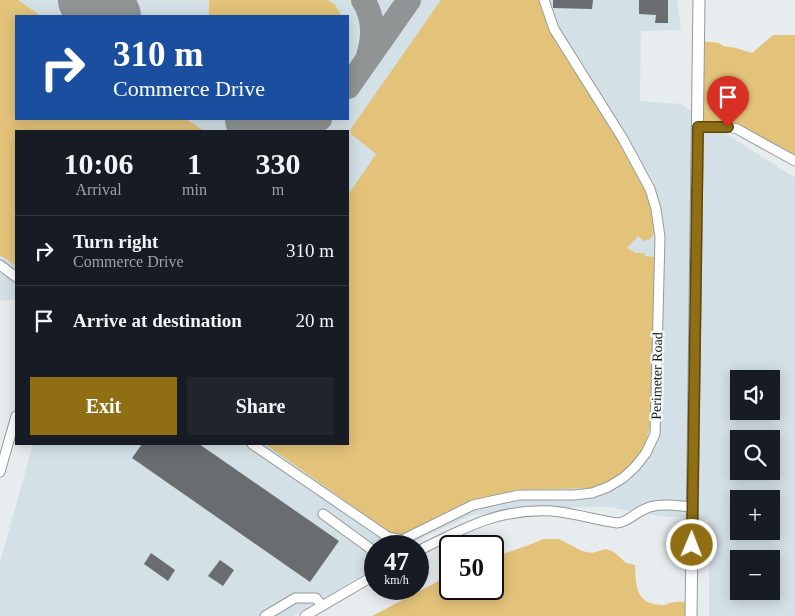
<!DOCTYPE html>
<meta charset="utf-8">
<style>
body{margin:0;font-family:"Times New Roman",serif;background:#20242c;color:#f1f3f6;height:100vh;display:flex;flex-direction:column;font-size:19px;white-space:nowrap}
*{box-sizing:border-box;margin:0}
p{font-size:16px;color:#9ea1a6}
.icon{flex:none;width:28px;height:28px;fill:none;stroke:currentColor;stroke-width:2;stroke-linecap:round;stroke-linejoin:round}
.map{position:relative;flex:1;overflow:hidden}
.panel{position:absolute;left:15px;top:130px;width:334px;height:315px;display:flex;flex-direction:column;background:#171b24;border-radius:0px;box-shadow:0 2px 12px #0003}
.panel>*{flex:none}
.banner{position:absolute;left:15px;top:15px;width:334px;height:105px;border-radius:0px;box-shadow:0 2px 12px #0003;background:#1a4fa0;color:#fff;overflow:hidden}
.buttons{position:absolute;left:730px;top:370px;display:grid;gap:10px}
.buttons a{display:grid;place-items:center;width:50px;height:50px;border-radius:0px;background:#171b24;box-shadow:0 2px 12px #0003;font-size:25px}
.speed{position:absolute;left:364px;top:535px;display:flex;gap:10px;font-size:25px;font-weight:700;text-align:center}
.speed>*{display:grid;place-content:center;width:65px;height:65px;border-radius:50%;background:#171b24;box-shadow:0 2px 12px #0003;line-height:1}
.speed small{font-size:12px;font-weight:400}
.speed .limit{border:2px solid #111;border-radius:8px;background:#fff;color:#111}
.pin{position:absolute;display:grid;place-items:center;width:42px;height:42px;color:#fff;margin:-51px -21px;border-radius:50% 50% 50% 0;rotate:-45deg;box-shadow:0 0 5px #0007}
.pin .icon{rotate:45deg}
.me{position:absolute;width:55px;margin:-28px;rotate:1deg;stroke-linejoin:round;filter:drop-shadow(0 0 4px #0008)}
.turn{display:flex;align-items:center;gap:18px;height:105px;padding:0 15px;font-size:22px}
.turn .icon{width:65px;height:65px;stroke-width:2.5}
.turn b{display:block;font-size:35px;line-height:42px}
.eta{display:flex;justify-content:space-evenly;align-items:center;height:85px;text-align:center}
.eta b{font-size:30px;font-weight:700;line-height:35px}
.cta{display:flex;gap:10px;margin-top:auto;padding:10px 15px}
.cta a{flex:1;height:58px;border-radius:0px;background:#906f14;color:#fff;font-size:20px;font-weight:700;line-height:58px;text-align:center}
.cta a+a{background:#20242c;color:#f1f3f6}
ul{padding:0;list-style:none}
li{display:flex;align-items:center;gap:15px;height:70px;padding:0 15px;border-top:1px solid #363941}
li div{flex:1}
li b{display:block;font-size:19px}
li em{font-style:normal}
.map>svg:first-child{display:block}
</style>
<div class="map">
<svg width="795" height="616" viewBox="0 0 795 616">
<rect width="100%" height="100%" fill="#e7ecee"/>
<path fill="#d3e0e5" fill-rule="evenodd" d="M0,0H677L681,30L641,31L640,101L681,104L795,178V616H709V519L659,516L610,507H531L469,516L405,546H375V566L315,605L293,616H0V563L33,444H348V131H16V299L0,301ZM16,16H348V119H16ZM739,379H771V411H739ZM739,439H771V471H739ZM739,499H771V531H739ZM739,559H771V591H739Z"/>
<g fill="#e3c379">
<path d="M0,0H18L41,16H16V119H186L204,131H16V266L0,255Z"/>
<path d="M209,0H328L335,5L342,16H209Z"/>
<path d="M441,0H541L550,29L620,143L647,191L655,232L650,239L644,241L638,236L627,248L636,253H644L645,256L654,257L655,317L652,418L644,448L636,459L623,473L607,483L591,488L519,490L481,498L460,505L406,534L398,536L389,532L265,444H348V195L376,154L351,134L350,130Z"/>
<path d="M773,35H795V162L741,131L699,127L701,41L719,43L723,46L736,48L752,53Z"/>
<path d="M543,539H559L582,551L592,553L606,549L614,552L626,563L635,565C636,585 635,605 663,605C667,605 666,604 670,603C676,601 684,602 691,602L692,616H372L450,575V589H492L493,558C509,551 526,547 543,539Z"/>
</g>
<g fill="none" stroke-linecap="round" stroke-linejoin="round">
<g stroke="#909495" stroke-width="24">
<path d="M363,0C374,17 374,37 368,56"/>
<path d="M348,87L409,0"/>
<path d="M267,127C285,129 304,127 320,119"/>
</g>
<g stroke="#909495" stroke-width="60">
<path d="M88,0L111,16"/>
<path d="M255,119L273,131"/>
</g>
</g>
<g fill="#696d6f">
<path d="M553,0H593L592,9L553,8Z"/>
<path d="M639,0H668V23H655L656,15L639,14Z"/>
<path d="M142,444H199L339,541L310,582L132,458Z"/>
<path d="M151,553L175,570L168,581L144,564Z"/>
<path d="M220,560L234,570L223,586L208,576Z"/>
</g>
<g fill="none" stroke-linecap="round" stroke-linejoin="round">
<g stroke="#959a9b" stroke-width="11">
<g id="minor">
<path d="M697,127H728L737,129L795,161"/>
<path d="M0,265L16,277"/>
<path d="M252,444L388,537L402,540L473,505L519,495H574L592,493L608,487L623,478L635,467L646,453L655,434L660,237L656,209L650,189L623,139L554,29L544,0"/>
<path d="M0,472L16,416"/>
<path d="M323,514L375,552"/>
<path d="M418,551C464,528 499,508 552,511C574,513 596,520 617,523C629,522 634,513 645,509C658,502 679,506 693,507"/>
<path d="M265,616L295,598H316L322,606"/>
<path d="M305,616L375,575"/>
</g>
</g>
<g stroke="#959a9b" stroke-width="13">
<path id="major" d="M691,616L699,0"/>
</g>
<use href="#minor" stroke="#fff" stroke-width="9"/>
<use href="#major" stroke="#fff" stroke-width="11"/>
</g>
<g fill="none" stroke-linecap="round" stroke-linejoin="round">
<g stroke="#5e480d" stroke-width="12">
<path id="route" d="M692,545L698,127H728"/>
</g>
<use href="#route" stroke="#906f14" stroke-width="9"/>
</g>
<g text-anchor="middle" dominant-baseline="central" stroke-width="4.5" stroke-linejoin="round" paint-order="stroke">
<g font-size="14" fill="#181a1a" stroke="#f4f9fb">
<text transform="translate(657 376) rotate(-89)">Perimeter Road</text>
</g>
</g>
</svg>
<div class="buttons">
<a><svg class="icon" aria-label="sound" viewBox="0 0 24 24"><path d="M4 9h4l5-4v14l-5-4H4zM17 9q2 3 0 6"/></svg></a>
<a><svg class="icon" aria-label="search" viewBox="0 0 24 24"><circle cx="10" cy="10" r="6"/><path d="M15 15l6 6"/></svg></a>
<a>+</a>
<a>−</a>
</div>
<div class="speed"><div>47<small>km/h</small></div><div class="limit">50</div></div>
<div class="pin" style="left:728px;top:127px;background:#d93025"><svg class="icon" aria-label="arrive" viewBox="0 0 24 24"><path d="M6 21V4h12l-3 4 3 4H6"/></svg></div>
<svg class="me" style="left:692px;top:545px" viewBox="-20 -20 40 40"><circle r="17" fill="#906f14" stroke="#fff" stroke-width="3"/><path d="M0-11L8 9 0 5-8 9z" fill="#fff"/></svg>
<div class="banner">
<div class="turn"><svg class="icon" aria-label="right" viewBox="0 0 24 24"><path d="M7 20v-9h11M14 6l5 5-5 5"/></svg><div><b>310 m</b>Commerce Drive</div></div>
</div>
<section class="panel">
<div class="eta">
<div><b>10:06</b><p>Arrival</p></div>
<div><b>1</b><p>min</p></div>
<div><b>330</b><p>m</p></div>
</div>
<ul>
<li><svg class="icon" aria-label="right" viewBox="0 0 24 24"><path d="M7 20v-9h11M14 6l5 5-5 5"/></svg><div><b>Turn right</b><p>Commerce Drive</p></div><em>310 m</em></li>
<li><svg class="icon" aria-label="arrive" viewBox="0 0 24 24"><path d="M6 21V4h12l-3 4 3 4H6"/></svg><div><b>Arrive at destination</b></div><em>20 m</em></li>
</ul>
<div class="cta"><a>Exit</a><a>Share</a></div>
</section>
</div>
